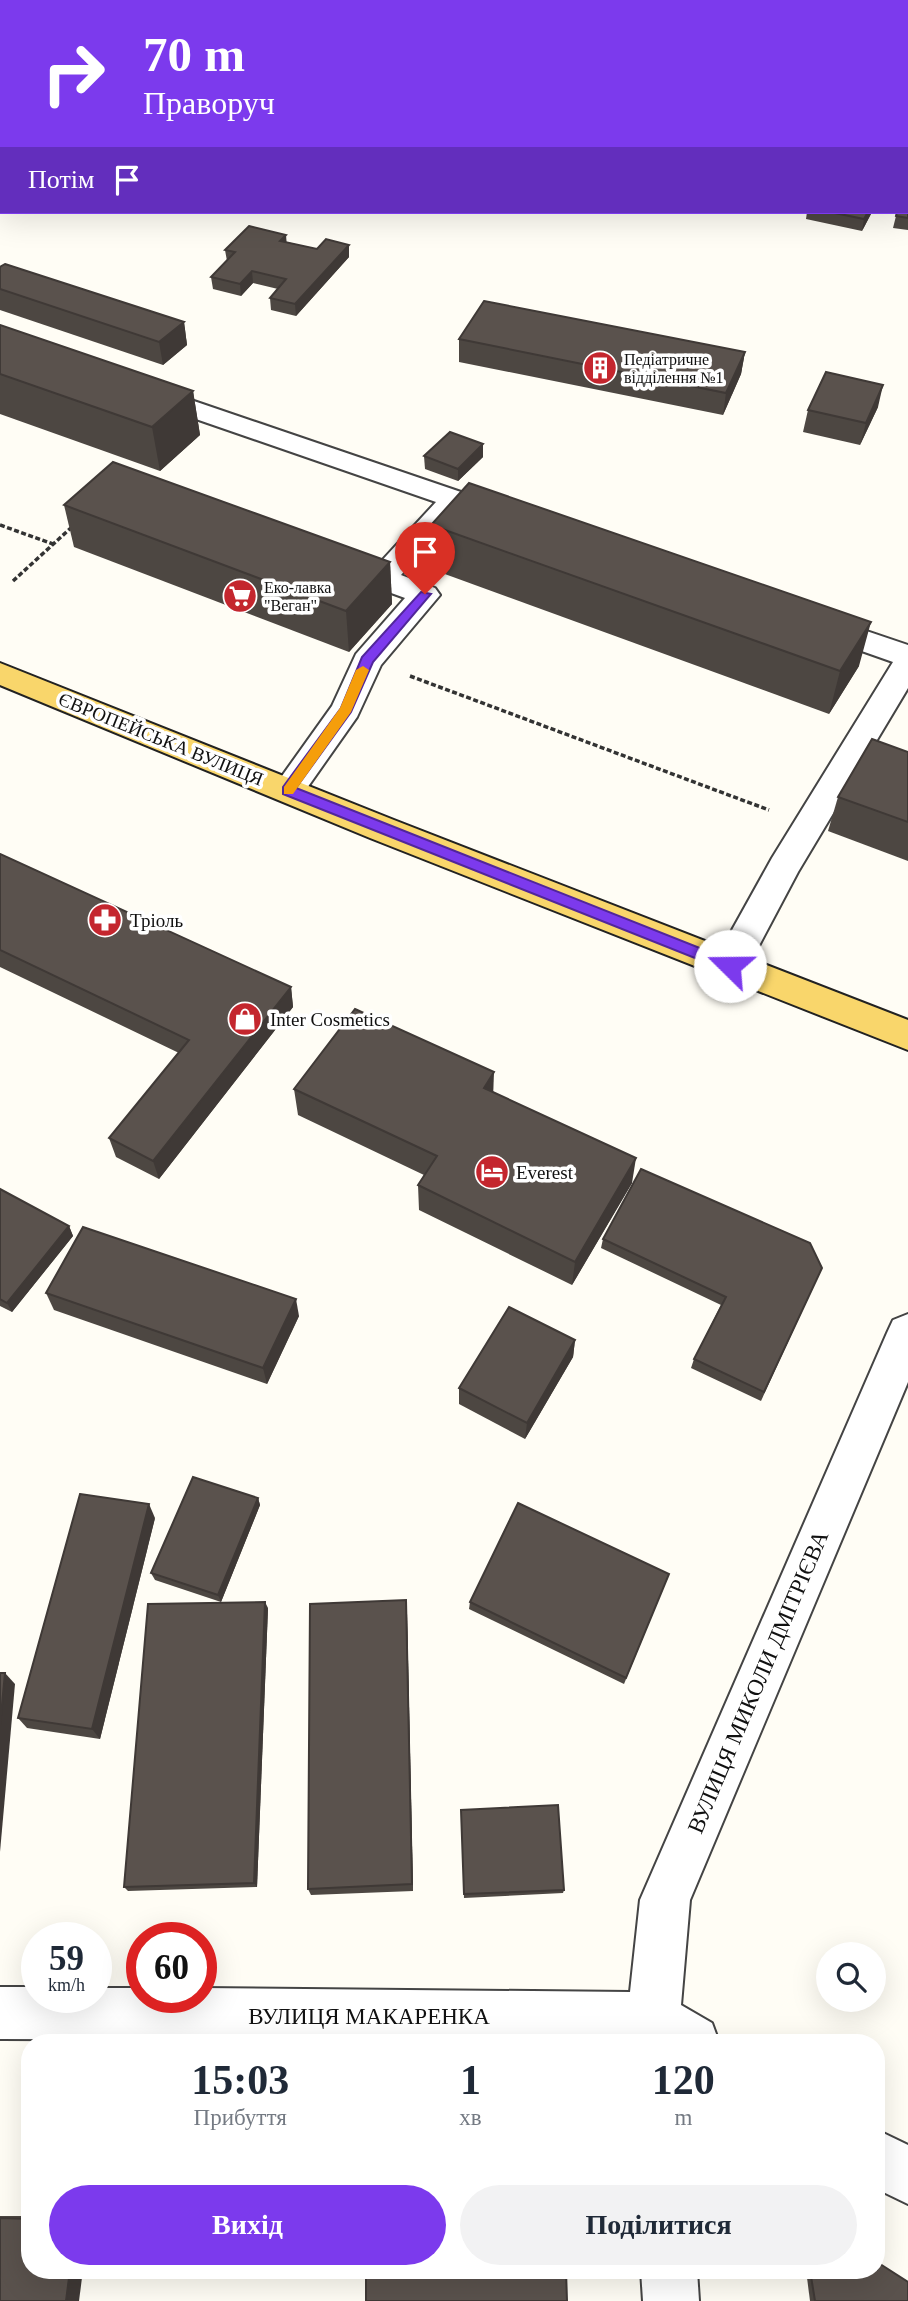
<!DOCTYPE html>
<html lang="uk">
<meta charset="utf-8">
<style>
body{margin:0;font-family:"Times New Roman",serif;background:#f2f2f3;color:#1f2937;height:100vh;display:flex;flex-direction:column;font-size:26px;white-space:nowrap}
*{box-sizing:border-box;margin:0}
p{font-size:23px;color:#747a83}
.icon{flex:none;width:38px;height:38px;fill:none;stroke:currentColor;stroke-width:2;stroke-linecap:round;stroke-linejoin:round}
.map{position:relative;flex:1;overflow:hidden}
.side{position:absolute;left:21px;top:2034px;width:864px;height:245px;display:flex;flex-direction:column;background:#fff;border-radius:28px;box-shadow:0 7px 28px #0002}
.side>*{flex:none}
.top-card{position:absolute;left:0px;top:0px;width:908px;height:214px;box-shadow:0 7px 28px #0002;background:#7c3aed;color:#fff;overflow:hidden}
.tools{position:absolute;left:816px;top:1942px;display:grid;gap:14px}
.tools a{display:grid;place-items:center;width:70px;height:70px;border-radius:50%;background:#fff;box-shadow:0 7px 28px #0002;font-size:35px}
.speed{position:absolute;left:21px;top:1922px;display:flex;gap:14px;font-size:35px;font-weight:700;text-align:center}
.speed>*{display:grid;place-content:center;width:91px;height:91px;border-radius:50%;background:#fff;box-shadow:0 7px 28px #0002;line-height:1}
.speed small{font-size:18px;font-weight:400}
.speed .limit{border:10px solid #d22;background:#fff;color:#111}
.pin{position:absolute;display:grid;place-items:center;width:60px;height:60px;color:#fff;margin:-72px -30px;border-radius:50% 50% 50% 0;rotate:-45deg;box-shadow:0 0 7px #0007}
.pin .icon{rotate:45deg}
.me{position:absolute;width:77px;margin:-38px;rotate:292deg;stroke-linejoin:round;filter:drop-shadow(0 0 5px #0008)}
.turn{display:flex;align-items:center;gap:24px;height:147px;padding:0 28px;font-size:32px}
.turn .icon{width:91px;height:91px;stroke-width:2.5}
.turn b{display:block;font-size:49px;line-height:60px}
.then{display:flex;align-items:center;height:66px;padding:0 28px;background:#0003;gap:14px;font-size:26px}
.eta{display:flex;justify-content:space-evenly;align-items:center;height:119px;text-align:center}
.eta b{font-size:42px;font-weight:800;line-height:49px}
.action{display:flex;gap:14px;margin-top:auto;padding:14px 28px}
.action a{flex:1;height:80px;border-radius:42px;background:#7c3aed;color:#fff;font-size:28px;font-weight:800;line-height:80px;text-align:center}
.action a+a{background:#f2f2f3;color:#1f2937}
.map>svg:first-child{display:block}
</style>
<div class="map">
<svg width="908" height="2301" viewBox="0 0 908 2301">
<rect width="100%" height="100%" fill="#fffdf5"/>
<g fill="none" stroke-linecap="round" stroke-linejoin="round">
<g stroke="#444" stroke-width="4">
<g id="minor">
<rect x="0" y="15" width="2" height="13"/>
<rect x="906" y="165" width="2" height="14"/>
<path d="M147,385L514,510L518,516L514,522L504,525L459,510L401,575L435,588L440,595L381,665L357,717L300,798L288,802L276,798L272,790L332,706L356,654L405,598L331,571L326,564L331,557L341,555L376,567L436,502L138,399L134,393L138,387Z"/>
<path d="M816,614L908,645V688L798,872L743,976L730,980L717,976L712,966L772,858L893,662L805,631L801,624L805,617Z"/>
<path d="M908,1314V1382L690,1900L681,2005L712,2023L719,2042L0,2039V1987H37V1997H96V1988H142V1997H201V1988L630,1992L640,1900L887,1333L893,1320Z"/>
<path d="M877,2130L908,2145V2204L877,2189Z"/>
<path d="M641,2270H697L699,2301H643Z"/>
</g>
</g>
<g stroke="#222" stroke-width="4">
<path id="major" d="M0,663L394,820L908,1020V1050L370,838L0,685Z"/>
</g>
<path stroke="#333" stroke-width="2.5" stroke-dasharray="4.5 2" stroke-linecap="butt" d="M311,2L313,0"/>
<g stroke="#333" stroke-width="3.5" stroke-dasharray="5 2.5" stroke-linecap="butt">
<path d="M0,525L53,544"/>
<path d="M13,581L73,526"/>
<path d="M410,676L769,810"/>
</g>
<use href="#minor" fill="#fff" fill-rule="evenodd"/>
<use href="#major" fill="#f9d66b" fill-rule="evenodd"/>
</g>
<g fill="#4d4742">
<path d="M21,0H101L98,2H31Z"/>
<path d="M334,0H386L385,2H334Z"/>
<rect x="0" y="24" width="2" height="50"/>
<path d="M908,184V230L893,228L897,212Z"/>
<path d="M807,212H872L862,231L806,219Z"/>
<path d="M287,242L317,249L349,245V257L296,316L271,310L270,298L278,289L253,283L241,296L213,289L211,277L227,261L225,250Z"/>
<path d="M0,267L184,322L187,345L163,365L0,310Z"/>
<path d="M0,325L193,391L200,435L160,471L0,414Z"/>
<path d="M459,339L745,352L741,374L723,415L459,362Z"/>
<path d="M878,407L860,445L803,432L808,410Z"/>
<path d="M483,444V457L458,481L425,469L424,456Z"/>
<path d="M64,505L390,562L392,604L349,652L74,547Z"/>
<path d="M431,525L859,666L829,714L431,569Z"/>
<path d="M908,752V861L828,831L838,797Z"/>
<path d="M0,854L291,987L293,1007L159,1179L116,1157L109,1138L179,1053L0,967Z"/>
<path d="M294,1089L494,1092L632,1183L572,1285L419,1210L418,1185L424,1175L298,1115Z"/>
<path d="M0,1189L69,1226L73,1236L12,1312L0,1306Z"/>
<path d="M603,1239L822,1268L761,1401L691,1368L694,1359L721,1305L601,1248Z"/>
<path d="M46,1293L299,1316L267,1384L54,1310Z"/>
<path d="M575,1340L573,1357L525,1439L459,1404V1388Z"/>
<path d="M258,1498L260,1505L221,1602L155,1580L151,1573Z"/>
<path d="M155,1518L100,1739L27,1728L18,1718Z"/>
<path d="M669,1574L624,1684L469,1609L470,1602Z"/>
<path d="M268,1608L257,1887L128,1891L124,1887Z"/>
<path d="M407,1613L413,1891L311,1895L308,1889Z"/>
<path d="M461,1810L564,1890L563,1893L464,1898Z"/>
<path d="M0,2216H30V2270L0,2301Z"/>
<path d="M806,2270H877L908,2301H810Z"/>
</g>
<g fill="#3f3936">
<path d="M84,0H101L98,2H84Z"/>
<path d="M168,0H181L179,2H166Z"/>
<path d="M282,0H294L292,2H280Z"/>
<path d="M2,161V176L0,177V163Z"/>
<path d="M868,212H872L862,231L864,219Z"/>
<path d="M286,235L287,247L280,241Z"/>
<path d="M349,245V257L296,316L295,304Z"/>
<path d="M252,271L253,283L241,296L240,284Z"/>
<path d="M184,322L187,345L163,365L159,342Z"/>
<path d="M745,352L741,374L723,415L726,393Z"/>
<path d="M883,385L878,407L860,445L866,423Z"/>
<path d="M193,391L200,435L160,471L152,427Z"/>
<path d="M483,444V457L458,481V469Z"/>
<path d="M390,562L392,604L349,652L346,611Z"/>
<path d="M871,622L859,666L829,714L840,671Z"/>
<path d="M291,987L293,1007L159,1179L153,1161Z"/>
<path d="M494,1072L493,1099L484,1088Z"/>
<path d="M636,1158L632,1183L572,1285L575,1262Z"/>
<path d="M69,1226L73,1236L12,1312L7,1303Z"/>
<path d="M296,1299L299,1316L267,1384L263,1368Z"/>
<path d="M575,1340L573,1357L525,1439L527,1423Z"/>
<path d="M258,1498L260,1505L221,1602L218,1595Z"/>
<path d="M149,1504L155,1518L100,1739L92,1729Z"/>
<path d="M406,1600L407,1613L413,1891L412,1884Z"/>
<path d="M265,1602L268,1608L257,1887L254,1883Z"/>
<path d="M5,1673L15,1684L0,1852V1726Z"/>
<path d="M70,2270H83L79,2301H66Z"/>
</g>
<g fill="#5a524d" stroke="#3f3936" stroke-width="2">
<path d="M106,0H168L166,2H104Z"/>
<path d="M233,0H282L280,2H231Z"/>
<rect x="0" y="24" width="2" height="29"/>
<path d="M0,129H2V161L0,163Z"/>
<path d="M906,184H908V218L896,216L897,212H906Z"/>
<path d="M830,212H868L864,219Z"/>
<path d="M249,226L286,235L280,241L317,249L326,239L349,245L295,304L270,298L286,279L252,271L240,284L211,277L235,252L225,250Z"/>
<path d="M5,264L184,322L159,342L0,289V267Z"/>
<path d="M484,301L745,352L726,393L459,339Z"/>
<path d="M0,325L193,391L152,427L0,374Z"/>
<path d="M826,372L883,385L866,423L808,410Z"/>
<path d="M450,432L483,444L458,469L424,456Z"/>
<path d="M113,462L390,562L346,611L64,505Z"/>
<path d="M469,483L871,622L840,671L431,525Z"/>
<path d="M872,739L908,752V822L838,797Z"/>
<path d="M0,854L291,987L153,1161L109,1138L189,1040L0,950Z"/>
<path d="M355,1009L494,1072L484,1088L636,1158L575,1262L418,1185L437,1156L294,1089Z"/>
<path d="M641,1169L810,1243L822,1268L764,1392L694,1359L726,1297L603,1239Z"/>
<path d="M0,1189L69,1226L7,1303L0,1299Z"/>
<path d="M83,1227L296,1299L263,1368L46,1293Z"/>
<path d="M509,1307L575,1340L527,1423L459,1388Z"/>
<path d="M193,1477L258,1498L218,1595L151,1573Z"/>
<path d="M80,1494L149,1504L92,1729L18,1718Z"/>
<path d="M518,1503L669,1574L626,1678L470,1602Z"/>
<path d="M406,1600L412,1884L308,1889L310,1604Z"/>
<path d="M265,1602L254,1883L124,1887L148,1604Z"/>
<path d="M0,1673H5L0,1726Z"/>
<path d="M558,1805L564,1890L464,1894L461,1810Z"/>
<path d="M0,2218L30,2219V2270H70L66,2301H0Z"/>
<path d="M877,2262L908,2282V2301H815L810,2270H877Z"/>
<path d="M366,2270H566L567,2301H366Z"/>
</g>
<path fill="#7c3aed" stroke="#51269a" stroke-width="2" d="M421,592L431,594L373,662L351,712L296,788L735,962V970H725L283,794V787L341,708L362,657Z"/>
<path fill="#f59e0b" d="M363,666L369,670L351,712L293,794H284V787L340,708L356,670Z"/>
<defs>
<g id="building-disc" transform="scale(1.75)"><circle r="9.5" fill="#c4262e" stroke="#fff"/><path d="M-4-6H4V6H1V3H-1V6H-4ZM-2.5-4.3h1.7v1.8h-1.7ZM.8-4.3h1.7v1.8H.8ZM-2.5-1h1.7V.8h-1.7ZM.8-1h1.7V.8H.8Z" fill="#fff"/></g>
<g id="supermarket-disc" transform="scale(1.75)"><circle r="9.5" fill="#c4262e" stroke="#fff"/><path d="M-6-5.5h2.5l.6 2H6L4.5 2H-2.5L-4.4-4H-6ZM-1.5 3.2a1.3 1.3 0 1 0 .1 0ZM3 3.2a1.3 1.3 0 1 0 .1 0Z" fill="#fff"/></g>
<g id="pharmacy-disc" transform="scale(1.75)"><circle r="9.5" fill="#c4262e" stroke="#fff"/><path d="M-2-6h4v4h4v4h-4v4h-4v-4h-4v-4h4Z" fill="#fff"/></g>
<g id="shop-disc" transform="scale(1.75)"><circle r="9.5" fill="#c4262e" stroke="#fff"/><path d="M-5-2.5h2.3a2.7 3.5 0 0 1 5.4 0H5L5.5 6h-11ZM-1.5-2.5h3a1.5 2.3 0 0 0-3 0Z" fill="#fff"/></g>
<g id="hotel-disc" transform="scale(1.75)"><circle r="9.5" fill="#c4262e" stroke="#fff"/><path d="M-6-4.5h1.5V1H6V5H4.5V3h-9V5H-6ZM-4 0a1.8 1.8 0 1 1 3.6 0ZM.5 0V-2.5h3Q6-2.5 6 0Z" fill="#fff"/></g>
</defs>
<g fill-rule="evenodd">
<use href="#building-disc" x="600" y="368"/>
<use href="#supermarket-disc" x="240" y="596"/>
<use href="#pharmacy-disc" x="105" y="920"/>
<use href="#shop-disc" x="245" y="1019"/>
<use href="#hotel-disc" x="492" y="1172"/>
</g>
<g text-anchor="middle" dominant-baseline="central" stroke-width="7" stroke-linejoin="round" paint-order="stroke">
<g font-size="16" fill="#111" stroke="#fff" text-anchor="start">
<text x="624" y="359">Педіатричне<tspan x="624" dy="18">відділення №1</tspan></text>
<text x="264" y="587">Еко-лавка<tspan x="264" dy="18">"Веган"</tspan></text>
</g>
<g font-size="19" fill="#111" stroke="#fff">
<text transform="translate(161 739) rotate(22)">ЄВРОПЕЙСЬКА ВУЛИЦЯ</text>
</g>
<g font-size="19" fill="#111" stroke="#fff" text-anchor="start">
<text x="130" y="920">Тріоль</text>
<text x="270" y="1019">Inter Cosmetics</text>
<text x="516" y="1172">Everest</text>
</g>
<g font-size="23" fill="#111" stroke="#fff">
<text transform="translate(758 1682) rotate(-67)">ВУЛИЦЯ МИКОЛИ ДМІТРІЄВА</text>
<text x="369" y="2016">ВУЛИЦЯ МАКАРЕНКА</text>
</g>
</g>
</svg>
<div class="tools">
<a><svg class="icon" aria-label="search" viewBox="0 0 24 24"><circle cx="10" cy="10" r="6"/><path d="M15 15l6 6"/></svg></a>
</div>
<div class="speed"><div>59<small>km/h</small></div><div class="limit">60</div></div>
<div class="pin" style="left:425px;top:594px;background:#d93025"><svg class="icon" aria-label="arrive" viewBox="0 0 24 24"><path d="M6 21V4h12l-3 4 3 4H6"/></svg></div>
<svg class="me" style="left:730px;top:966px" viewBox="-20 -20 40 40"><circle r="19" fill="#fff"/><path d="M0-13L10 11 0 6-10 11z" fill="#7c3aed"/></svg>
<div class="top-card">
<div class="turn"><svg class="icon" aria-label="right" viewBox="0 0 24 24"><path d="M7 20v-9h11M14 6l5 5-5 5"/></svg><div><b>70 m</b>Праворуч</div></div>
<div class="then">Потім<svg class="icon" aria-label="arrive" viewBox="0 0 24 24"><path d="M6 21V4h12l-3 4 3 4H6"/></svg></div>
</div>
<section class="side">
<div class="eta">
<div><b>15:03</b><p>Прибуття</p></div>
<div><b>1</b><p>хв</p></div>
<div><b>120</b><p>m</p></div>
</div>
<div class="action"><a>Вихід</a><a>Поділитися</a></div>
</section>
</div>
